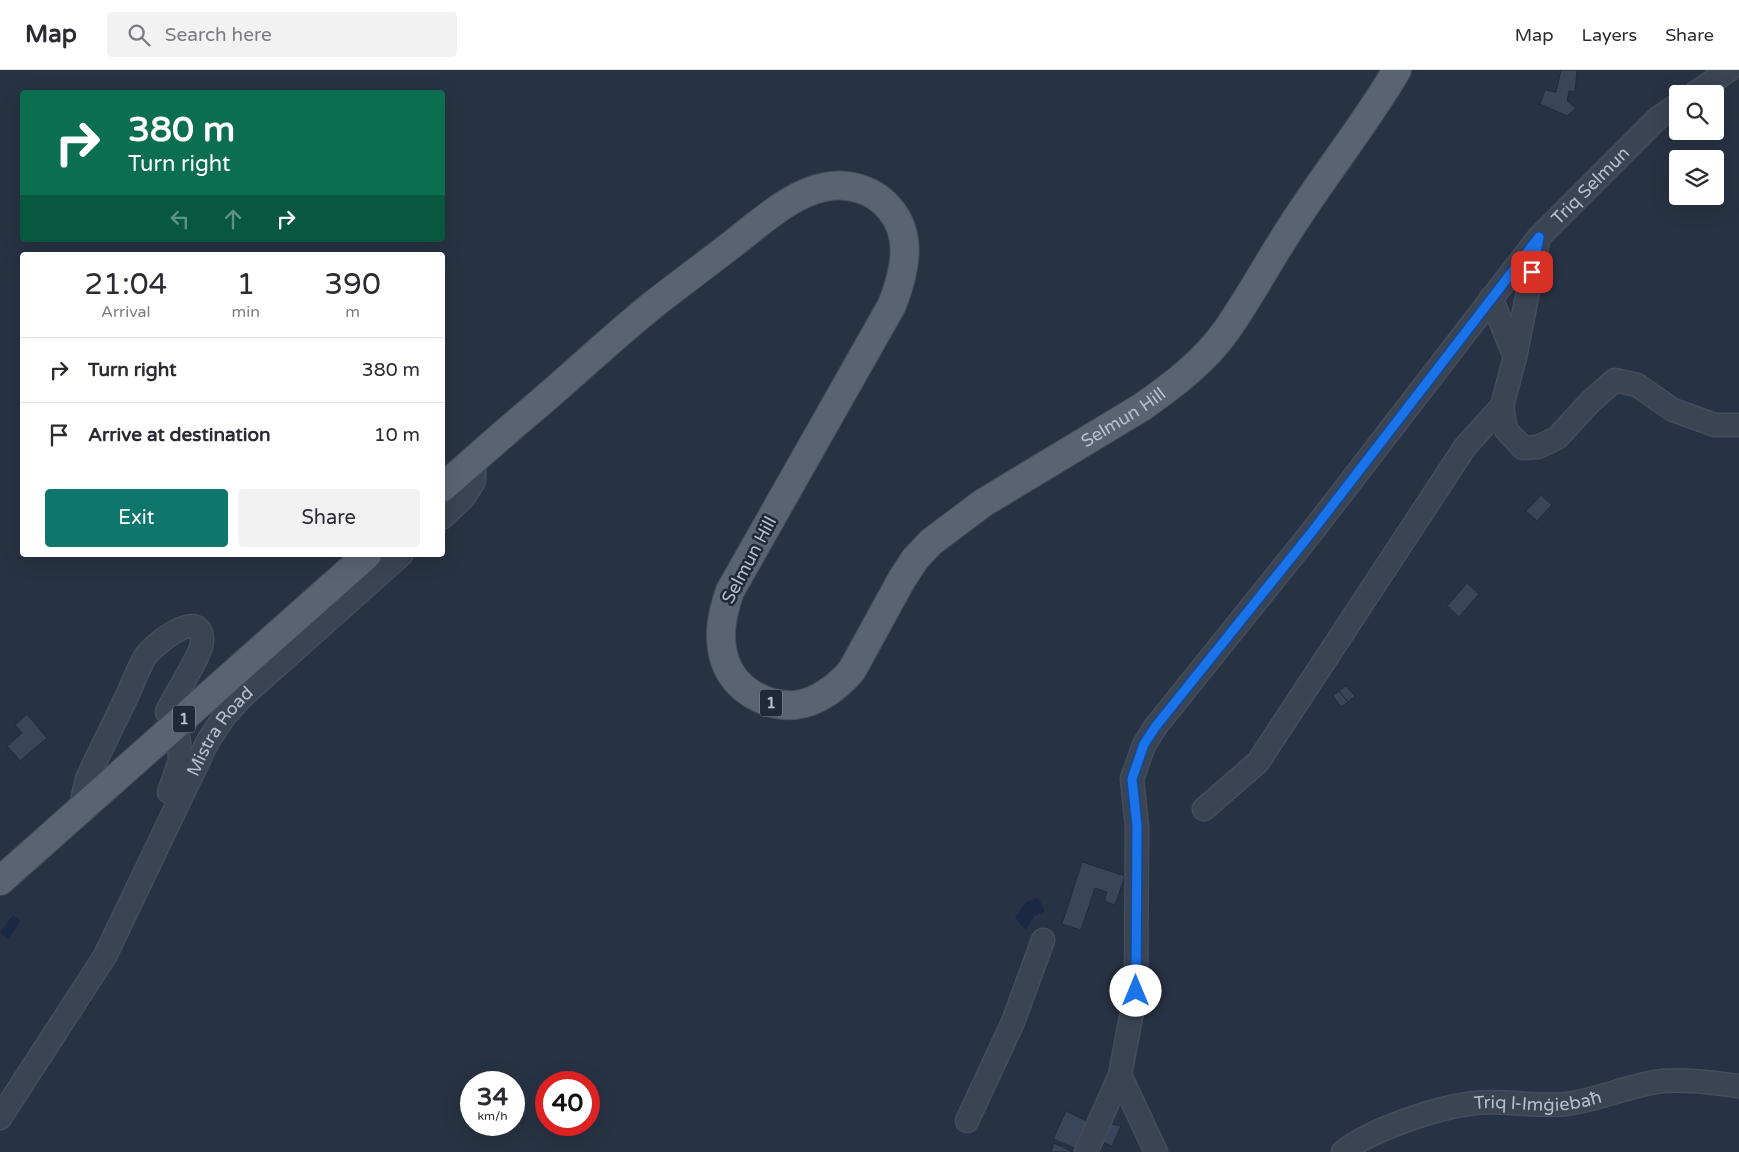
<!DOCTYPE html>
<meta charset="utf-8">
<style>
body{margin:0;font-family:"Varela Round",sans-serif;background:#f2f2f3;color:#2b2b33;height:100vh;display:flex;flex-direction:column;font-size:19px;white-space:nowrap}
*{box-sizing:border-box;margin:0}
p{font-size:16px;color:#7c7c81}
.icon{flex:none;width:28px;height:28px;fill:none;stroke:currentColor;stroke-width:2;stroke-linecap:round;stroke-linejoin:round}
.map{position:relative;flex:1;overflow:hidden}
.panel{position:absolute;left:20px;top:182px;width:425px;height:305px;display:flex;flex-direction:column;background:#fff;border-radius:5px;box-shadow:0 5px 20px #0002}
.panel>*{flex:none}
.guide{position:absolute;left:20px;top:20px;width:425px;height:152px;border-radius:5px;box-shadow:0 5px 20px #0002;background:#0b6e4f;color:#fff;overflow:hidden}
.tools{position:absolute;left:1669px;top:15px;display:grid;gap:10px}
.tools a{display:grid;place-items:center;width:55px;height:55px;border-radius:5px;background:#fff;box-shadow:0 5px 20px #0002;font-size:25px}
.speed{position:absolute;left:460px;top:1001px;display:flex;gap:10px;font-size:25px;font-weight:700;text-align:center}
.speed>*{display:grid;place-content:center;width:65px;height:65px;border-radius:50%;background:#fff;box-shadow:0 5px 20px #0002;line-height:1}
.speed small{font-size:12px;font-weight:400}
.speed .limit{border:8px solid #d22;background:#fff;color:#111}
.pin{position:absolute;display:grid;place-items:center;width:42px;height:42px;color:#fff;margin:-21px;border-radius:10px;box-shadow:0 2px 8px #0006}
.me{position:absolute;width:55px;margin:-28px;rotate:0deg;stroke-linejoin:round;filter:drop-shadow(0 0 4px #0008)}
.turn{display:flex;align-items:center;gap:18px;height:105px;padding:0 25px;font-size:22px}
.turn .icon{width:65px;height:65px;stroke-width:2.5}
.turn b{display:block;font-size:35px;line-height:42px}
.lanes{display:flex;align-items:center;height:48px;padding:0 25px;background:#0003;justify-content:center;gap:25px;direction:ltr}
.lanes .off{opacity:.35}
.eta{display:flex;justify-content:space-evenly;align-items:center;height:85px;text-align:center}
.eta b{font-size:30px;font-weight:600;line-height:35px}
.primary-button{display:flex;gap:10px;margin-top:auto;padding:10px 25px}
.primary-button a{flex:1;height:58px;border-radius:5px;background:#0f766e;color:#fff;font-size:20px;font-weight:600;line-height:58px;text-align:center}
.primary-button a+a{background:#f2f2f3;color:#2b2b33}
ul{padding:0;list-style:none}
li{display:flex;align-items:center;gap:15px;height:65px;padding:0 25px;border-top:1px solid #e1e1e2}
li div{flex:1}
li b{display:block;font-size:19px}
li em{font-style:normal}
header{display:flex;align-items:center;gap:30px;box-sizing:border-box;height:70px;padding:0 25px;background:#fff;border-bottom:1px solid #e1e1e2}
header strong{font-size:24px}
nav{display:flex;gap:28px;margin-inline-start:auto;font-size:18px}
.search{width:350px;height:45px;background:#f2f2f3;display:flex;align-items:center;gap:12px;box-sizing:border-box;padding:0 18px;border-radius:5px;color:#7c7c81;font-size:19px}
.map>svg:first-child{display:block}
</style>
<header>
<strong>Map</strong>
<div class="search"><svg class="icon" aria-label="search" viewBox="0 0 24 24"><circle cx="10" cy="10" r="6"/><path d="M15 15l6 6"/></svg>Search here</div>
<nav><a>Map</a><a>Layers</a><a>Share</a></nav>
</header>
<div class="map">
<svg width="1739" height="1082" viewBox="0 0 1739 1082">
<rect width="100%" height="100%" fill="#273244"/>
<g fill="#192843">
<path d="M1038,828L1045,841L1034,846L1026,860L1015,848L1026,832Z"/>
<path d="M13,845L20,851L8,869L0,863Z"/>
</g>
<g fill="#39465a" stroke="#222b3b">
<path d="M1561,0H1577L1575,22L1569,21L1567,31L1576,38L1567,46L1540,34L1545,20L1556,22Z"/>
<path d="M1541,425L1552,435L1537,451L1526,441Z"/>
<path d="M1467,513L1479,524L1459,547L1447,536Z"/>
<path d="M1346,616L1355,626L1348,632L1339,621Z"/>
<path d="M1339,621L1348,632L1341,637L1333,626Z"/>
<path d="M27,644L47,668L20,691L7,676L22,663L15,655Z"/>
<path d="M1082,792L1125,806L1115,835L1104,831L1107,822L1095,818L1081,860L1062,854Z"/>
<path d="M1066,1041L1089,1052L1077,1079L1053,1069Z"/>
<path d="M1107,1053L1121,1056L1112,1076L1101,1071Z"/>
<path d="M1054,1073L1073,1082H1051Z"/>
</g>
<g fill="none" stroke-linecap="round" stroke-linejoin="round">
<g stroke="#454d5d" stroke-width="25">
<g id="minor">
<path d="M1694,24L1729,0"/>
<path d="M1491,228L1515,287"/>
<path d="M1502,336L1506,360L1523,378L1538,377L1557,368L1590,332L1615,310L1637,315L1673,340L1715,355H1739"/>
<path d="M442,448L464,427L474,411V390"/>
<path d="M169,722L180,691L179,670"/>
<path d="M87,736L83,726L87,709C100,681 114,653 127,626C133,613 138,599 145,587C152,576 201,535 202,570C203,583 174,626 167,642"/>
<path d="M1204,739L1258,692L1465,377L1502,336L1515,287L1538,171"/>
<path id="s1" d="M0,1048L105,886L208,671L224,647L242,627L401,485"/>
<path d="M967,1051L1013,952L1043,870"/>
<path d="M1086,1082L1120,1005"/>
<path id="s2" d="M1156,1082L1120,1005L1136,921L1137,757L1132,709L1144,675L1156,656L1311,463L1539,167L1658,48L1678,35"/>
<path id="s3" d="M1343,1082C1372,1059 1438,1037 1475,1033C1505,1030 1536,1037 1566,1034C1599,1030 1632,1014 1663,1011C1688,1009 1714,1013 1739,1016"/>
</g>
</g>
<g stroke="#454d5d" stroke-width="30">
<g id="major">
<path id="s4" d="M442,418C473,391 503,364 534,338C574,304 613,267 654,234C681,213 708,193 735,172C761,152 792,123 825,117C848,112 875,120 890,139C914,167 904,204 892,235L730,521C722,544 717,567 725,591C735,620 766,637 795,635C817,633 839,616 852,600L902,509L915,489L931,472L983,433L1142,337C1172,316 1204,292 1226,261C1252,224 1273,183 1299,145C1331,96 1367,51 1397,0"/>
<path d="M0,811L367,485"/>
</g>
</g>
<use href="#minor" stroke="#3b4453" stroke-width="22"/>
<use href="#major" stroke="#596373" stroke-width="28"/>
</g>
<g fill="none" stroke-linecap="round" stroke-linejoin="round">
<g stroke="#114b97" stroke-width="12">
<path id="route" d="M1136,921L1137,756L1132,709L1144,674L1156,656L1311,463L1539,167L1532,202"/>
</g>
<use href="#route" stroke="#1a73e8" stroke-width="9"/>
</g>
<g text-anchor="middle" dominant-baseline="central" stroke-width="5" stroke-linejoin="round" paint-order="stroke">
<g fill="#202939" stroke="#8b92a1" stroke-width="1">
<rect x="760" y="619.5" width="22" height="27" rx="4"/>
<rect x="173" y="635.5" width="22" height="27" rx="4"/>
</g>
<g font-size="16" font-weight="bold" fill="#b9bfcd">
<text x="771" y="633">1</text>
<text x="184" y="649">1</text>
</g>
<g font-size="18" fill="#b9bfcd" stroke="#202939">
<text stroke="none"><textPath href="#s2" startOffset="1135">Triq Selmun</textPath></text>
<text stroke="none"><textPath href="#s4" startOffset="1600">Selmun Hill</textPath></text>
<text transform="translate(749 490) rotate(-62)">Selmun Hill</text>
<text stroke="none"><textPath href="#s1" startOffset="446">Mistra Road</textPath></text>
<text stroke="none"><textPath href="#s3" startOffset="205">Triq l-Imġiebaħ</textPath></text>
</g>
</g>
</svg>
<div class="tools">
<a><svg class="icon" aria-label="search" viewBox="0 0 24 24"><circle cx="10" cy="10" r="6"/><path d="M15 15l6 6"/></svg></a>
<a><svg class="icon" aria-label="layers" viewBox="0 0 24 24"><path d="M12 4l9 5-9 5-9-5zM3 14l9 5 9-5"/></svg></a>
</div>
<div class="speed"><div>34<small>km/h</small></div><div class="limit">40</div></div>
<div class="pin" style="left:1532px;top:202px;background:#d93025"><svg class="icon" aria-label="arrive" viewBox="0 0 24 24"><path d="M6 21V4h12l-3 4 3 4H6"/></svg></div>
<svg class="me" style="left:1136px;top:921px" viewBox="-20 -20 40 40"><circle r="19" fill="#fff"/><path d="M0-13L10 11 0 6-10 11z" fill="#1a73e8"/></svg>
<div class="guide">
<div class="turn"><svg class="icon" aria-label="right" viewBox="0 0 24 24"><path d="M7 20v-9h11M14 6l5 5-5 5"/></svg><div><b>380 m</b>Turn right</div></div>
<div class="lanes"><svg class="icon off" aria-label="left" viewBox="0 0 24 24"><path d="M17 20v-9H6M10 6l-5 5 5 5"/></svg><svg class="icon off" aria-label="ahead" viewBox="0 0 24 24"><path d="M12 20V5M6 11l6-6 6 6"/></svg><svg class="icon" aria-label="right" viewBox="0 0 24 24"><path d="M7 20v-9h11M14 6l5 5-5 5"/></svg></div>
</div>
<section class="panel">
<div class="eta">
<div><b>21:04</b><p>Arrival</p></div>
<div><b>1</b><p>min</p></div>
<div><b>390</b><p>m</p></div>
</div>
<ul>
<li><svg class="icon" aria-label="right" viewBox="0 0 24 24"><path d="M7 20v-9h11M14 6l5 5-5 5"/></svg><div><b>Turn right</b></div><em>380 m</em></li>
<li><svg class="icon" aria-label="arrive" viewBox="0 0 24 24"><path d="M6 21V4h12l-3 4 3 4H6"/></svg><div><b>Arrive at destination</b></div><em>10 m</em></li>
</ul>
<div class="primary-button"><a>Exit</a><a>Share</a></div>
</section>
</div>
